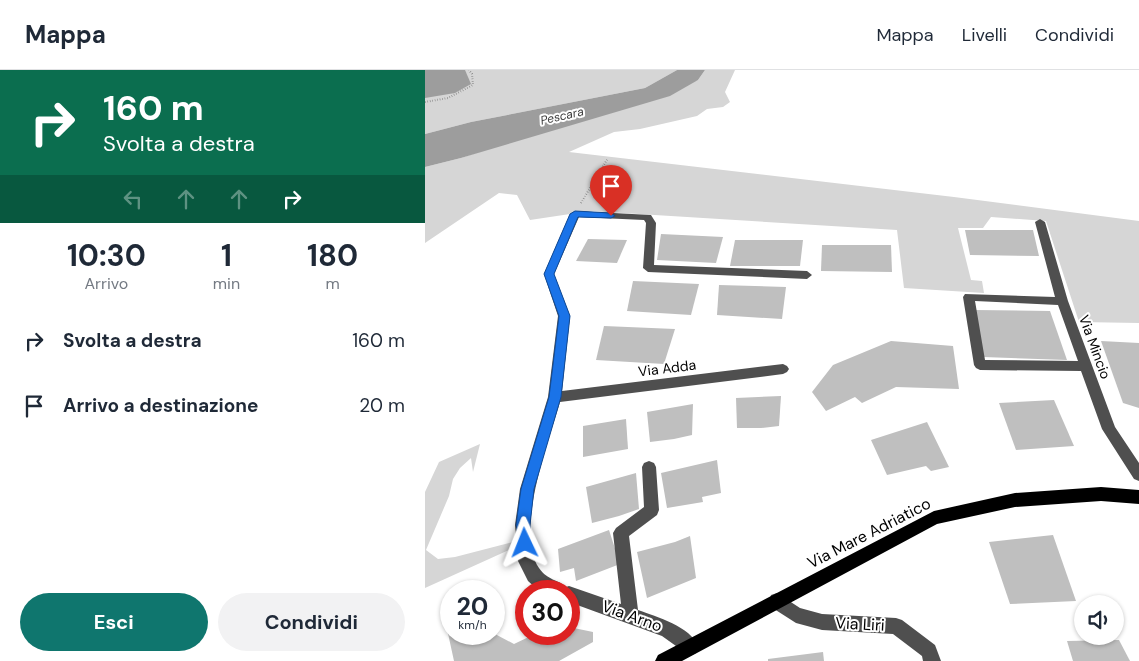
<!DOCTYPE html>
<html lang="it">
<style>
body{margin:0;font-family:"DM Sans",sans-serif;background:#f2f2f3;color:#1f2937;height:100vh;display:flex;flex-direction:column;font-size:19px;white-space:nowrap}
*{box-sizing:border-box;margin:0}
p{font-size:16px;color:#747a83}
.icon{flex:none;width:28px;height:28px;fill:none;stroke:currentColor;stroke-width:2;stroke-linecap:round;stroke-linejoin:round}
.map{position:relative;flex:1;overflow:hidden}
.drawer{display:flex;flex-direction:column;background:#fff;width:425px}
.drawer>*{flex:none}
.guide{background:#0b6e4f;color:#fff;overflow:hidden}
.controls{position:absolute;left:649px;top:525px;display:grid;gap:10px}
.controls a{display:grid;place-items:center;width:50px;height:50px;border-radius:50%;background:#fff;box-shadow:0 1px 4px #0004;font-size:25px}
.speed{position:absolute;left:15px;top:510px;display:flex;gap:10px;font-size:25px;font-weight:700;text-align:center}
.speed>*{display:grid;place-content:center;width:65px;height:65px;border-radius:50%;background:#fff;box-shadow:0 1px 4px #0004;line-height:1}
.speed small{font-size:12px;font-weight:400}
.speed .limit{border:8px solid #d22;background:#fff;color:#111}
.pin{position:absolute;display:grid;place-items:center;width:42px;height:42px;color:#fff;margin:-51px -21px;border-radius:50% 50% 50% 0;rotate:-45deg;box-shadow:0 0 5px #0007}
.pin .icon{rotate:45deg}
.me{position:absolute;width:55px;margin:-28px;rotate:358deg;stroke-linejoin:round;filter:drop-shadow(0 0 4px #0008)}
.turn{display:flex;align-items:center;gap:18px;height:105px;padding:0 20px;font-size:22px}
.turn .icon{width:65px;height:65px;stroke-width:2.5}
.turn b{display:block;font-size:35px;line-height:42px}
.lanes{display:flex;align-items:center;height:48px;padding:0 20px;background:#0003;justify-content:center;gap:25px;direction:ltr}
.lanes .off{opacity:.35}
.eta{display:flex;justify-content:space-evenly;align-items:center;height:85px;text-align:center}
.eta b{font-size:30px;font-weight:700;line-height:35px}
.button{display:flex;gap:10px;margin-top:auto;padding:10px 20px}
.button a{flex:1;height:58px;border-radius:30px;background:#0f766e;color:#fff;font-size:20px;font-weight:700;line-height:58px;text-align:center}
.button a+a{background:#f2f2f3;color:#1f2937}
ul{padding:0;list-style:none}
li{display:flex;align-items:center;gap:15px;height:65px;padding:0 20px}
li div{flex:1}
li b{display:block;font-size:19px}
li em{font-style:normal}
header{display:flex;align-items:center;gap:30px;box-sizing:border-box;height:70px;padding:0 25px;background:#fff;border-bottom:1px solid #e0e1e3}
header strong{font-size:24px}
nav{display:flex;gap:28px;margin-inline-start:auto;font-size:18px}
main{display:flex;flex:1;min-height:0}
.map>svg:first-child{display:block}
</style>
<header>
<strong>Mappa</strong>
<nav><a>Mappa</a><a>Livelli</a><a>Condividi</a></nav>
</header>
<main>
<section class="drawer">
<div class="guide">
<div class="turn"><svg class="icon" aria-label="right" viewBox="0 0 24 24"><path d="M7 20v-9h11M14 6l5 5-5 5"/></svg><div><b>160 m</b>Svolta a destra</div></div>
<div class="lanes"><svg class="icon off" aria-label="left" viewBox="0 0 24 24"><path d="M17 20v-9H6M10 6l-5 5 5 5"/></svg><svg class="icon off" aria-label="ahead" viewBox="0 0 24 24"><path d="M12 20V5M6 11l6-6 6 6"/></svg><svg class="icon off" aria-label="ahead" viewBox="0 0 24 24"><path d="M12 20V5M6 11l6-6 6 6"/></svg><svg class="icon" aria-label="right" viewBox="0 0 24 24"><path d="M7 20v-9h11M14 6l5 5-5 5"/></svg></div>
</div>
<div class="eta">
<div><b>10:30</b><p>Arrivo</p></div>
<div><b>1</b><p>min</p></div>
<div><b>180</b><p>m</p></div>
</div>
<ul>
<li><svg class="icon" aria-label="right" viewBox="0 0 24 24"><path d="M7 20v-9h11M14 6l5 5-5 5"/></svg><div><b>Svolta a destra</b></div><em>160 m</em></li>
<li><svg class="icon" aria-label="arrive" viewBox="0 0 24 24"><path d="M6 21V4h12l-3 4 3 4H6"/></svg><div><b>Arrivo a destinazione</b></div><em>20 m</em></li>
</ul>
<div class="button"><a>Esci</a><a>Condividi</a></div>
</section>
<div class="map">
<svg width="714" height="591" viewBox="0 0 714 591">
<rect width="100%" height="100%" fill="#fff"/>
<g fill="#d6d6d6">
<path d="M0,0H252L220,18L46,52L0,64Z"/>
<path d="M280,0H310L300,22L305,32L298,37L282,39L272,46L215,59L189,62L144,82L529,127L714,151V253L654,252L621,151L566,147L558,158H533L546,210L557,211L559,223L479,218L472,160L165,141L105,150L92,125L74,123L0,173V97L36,88L273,10Z"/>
<path d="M55,374L48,402L46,388L35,398L28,409L24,426L1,480L13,489L30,487L88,472L86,479L0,518V422L14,392Z"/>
</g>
<g fill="#9d9d9d">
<path d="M0,0H40L46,14L30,23L0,28Z"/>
<path d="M252,0H280L273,10L245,26L36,88L0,97V64L46,52L220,18Z"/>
</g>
<g fill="#bfbfbf">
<path d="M540,160H608L614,186L545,185Z"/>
<path d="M236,164L298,167L291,193L232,190Z"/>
<path d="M163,169L202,170L192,193L151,191Z"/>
<path d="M310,170H378L375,196H305Z"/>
<path d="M397,175H466L467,202L396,201Z"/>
<path d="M208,211L274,214L266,245L202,241Z"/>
<path d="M294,215L361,217L357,249L292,245Z"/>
<path d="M549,240L625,241L642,290L558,287Z"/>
<path d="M179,256L250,259L239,294L171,290Z"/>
<path d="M466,271L528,276L534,319L471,317L437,333L430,327L401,341L387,322L408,295Z"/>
<path d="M676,271L714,273V338L698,333Z"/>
<path d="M356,326L354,356L336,358H312L311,328Z"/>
<path d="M629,330L649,376L591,380L574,333Z"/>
<path d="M268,334L267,365L249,369L225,372L222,342Z"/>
<path d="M201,349L203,379L158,387V356Z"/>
<path d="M502,352L524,397L506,401L501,396L462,405L446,370Z"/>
<path d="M292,390L296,423L277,427L278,432L242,438L236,403Z"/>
<path d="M211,403L214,439L194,446L167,453L161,417Z"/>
<path d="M184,460L195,494L151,511L149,498L135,502L133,479Z"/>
<path d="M628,465L651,531L585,534L564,472Z"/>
<path d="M265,466L271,508L222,528L212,482L250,472Z"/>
<path d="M26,532V564H70L89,574L110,564H144V557L168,562V572L134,591H29L17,536Z"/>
<path d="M694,570L705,591H648L642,571Z"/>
<path d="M398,582L399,591H343V589Z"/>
</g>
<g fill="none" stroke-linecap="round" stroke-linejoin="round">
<g stroke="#717171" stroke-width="2" stroke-dasharray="0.5 2" stroke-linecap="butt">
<path d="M0,32L23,28L48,15L47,4L44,0"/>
<path d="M156,133L183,88"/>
</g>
<g fill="#4f4f4f" fill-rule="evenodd">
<path d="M150,141L226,145L231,153L229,195L382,201L387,205L382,209L223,202L218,198L221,153L219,150L154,147L129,204L145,246L137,321L358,294L362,296L364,299L362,302L358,304L135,332C124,370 89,463 114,498C123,511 133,509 141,517L144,516L196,534L188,463L191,458L219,437L217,397L219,393L224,391L229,393L231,397L234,440L232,445L204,466L213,540C232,547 265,556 274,577L271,583L265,586L237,566L144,532V521H114L103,511L93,491L90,455L95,419L123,327L133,246L119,204L145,144Z"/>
<path d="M615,149L620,152L643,231L690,357L714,393V411L709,409L677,359L656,301L555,300L551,298L549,295L538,227L540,224L630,227L610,152ZM550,231L633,235L653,291L560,290Z"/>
<path d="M352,523L375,538L397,544L471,548L477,550L510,575L516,591H498L497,586L468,564L397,560L371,553L346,537L344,531L346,525Z"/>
</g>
<path fill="#000" fill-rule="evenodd" d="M676,417L714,420V434L676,431L590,437L512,454L257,591H230L233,585L509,441L590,423Z"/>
</g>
<path fill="#1a73e8" stroke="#114b97" d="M150,141L186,143L190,146L186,148L153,147L129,204L145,246L136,327L109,419L105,455L107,473L105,477L100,479L95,477L91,455L96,419L124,327L134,246L119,204L145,144Z"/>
<g text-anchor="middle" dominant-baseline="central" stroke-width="4" stroke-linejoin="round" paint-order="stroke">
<g font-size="12" font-style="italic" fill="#3e3e3e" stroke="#fff">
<text transform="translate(137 46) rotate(-13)">Pescara</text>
</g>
<g font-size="14" fill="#000" stroke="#fff">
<text transform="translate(670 277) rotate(70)">Via Mincio</text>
<text transform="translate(242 298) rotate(-7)">Via Adda</text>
</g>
<g font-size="16" fill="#000" stroke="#fff">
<text transform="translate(444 463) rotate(-27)">Via Mare Adriatico</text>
<text transform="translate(207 546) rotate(20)">Via Arno</text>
<text transform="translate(435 554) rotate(3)">Via Liri</text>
</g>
</g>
</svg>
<div class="controls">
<a><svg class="icon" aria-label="sound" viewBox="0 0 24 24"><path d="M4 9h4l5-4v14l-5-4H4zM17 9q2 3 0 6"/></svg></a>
</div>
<div class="speed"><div>20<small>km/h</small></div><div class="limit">30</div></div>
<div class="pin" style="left:186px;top:146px;background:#d93025"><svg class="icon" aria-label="arrive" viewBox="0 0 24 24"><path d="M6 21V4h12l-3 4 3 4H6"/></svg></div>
<svg class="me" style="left:100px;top:473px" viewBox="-20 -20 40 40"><path d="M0-17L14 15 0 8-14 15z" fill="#1a73e8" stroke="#fff" stroke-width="4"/></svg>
</div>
</main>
